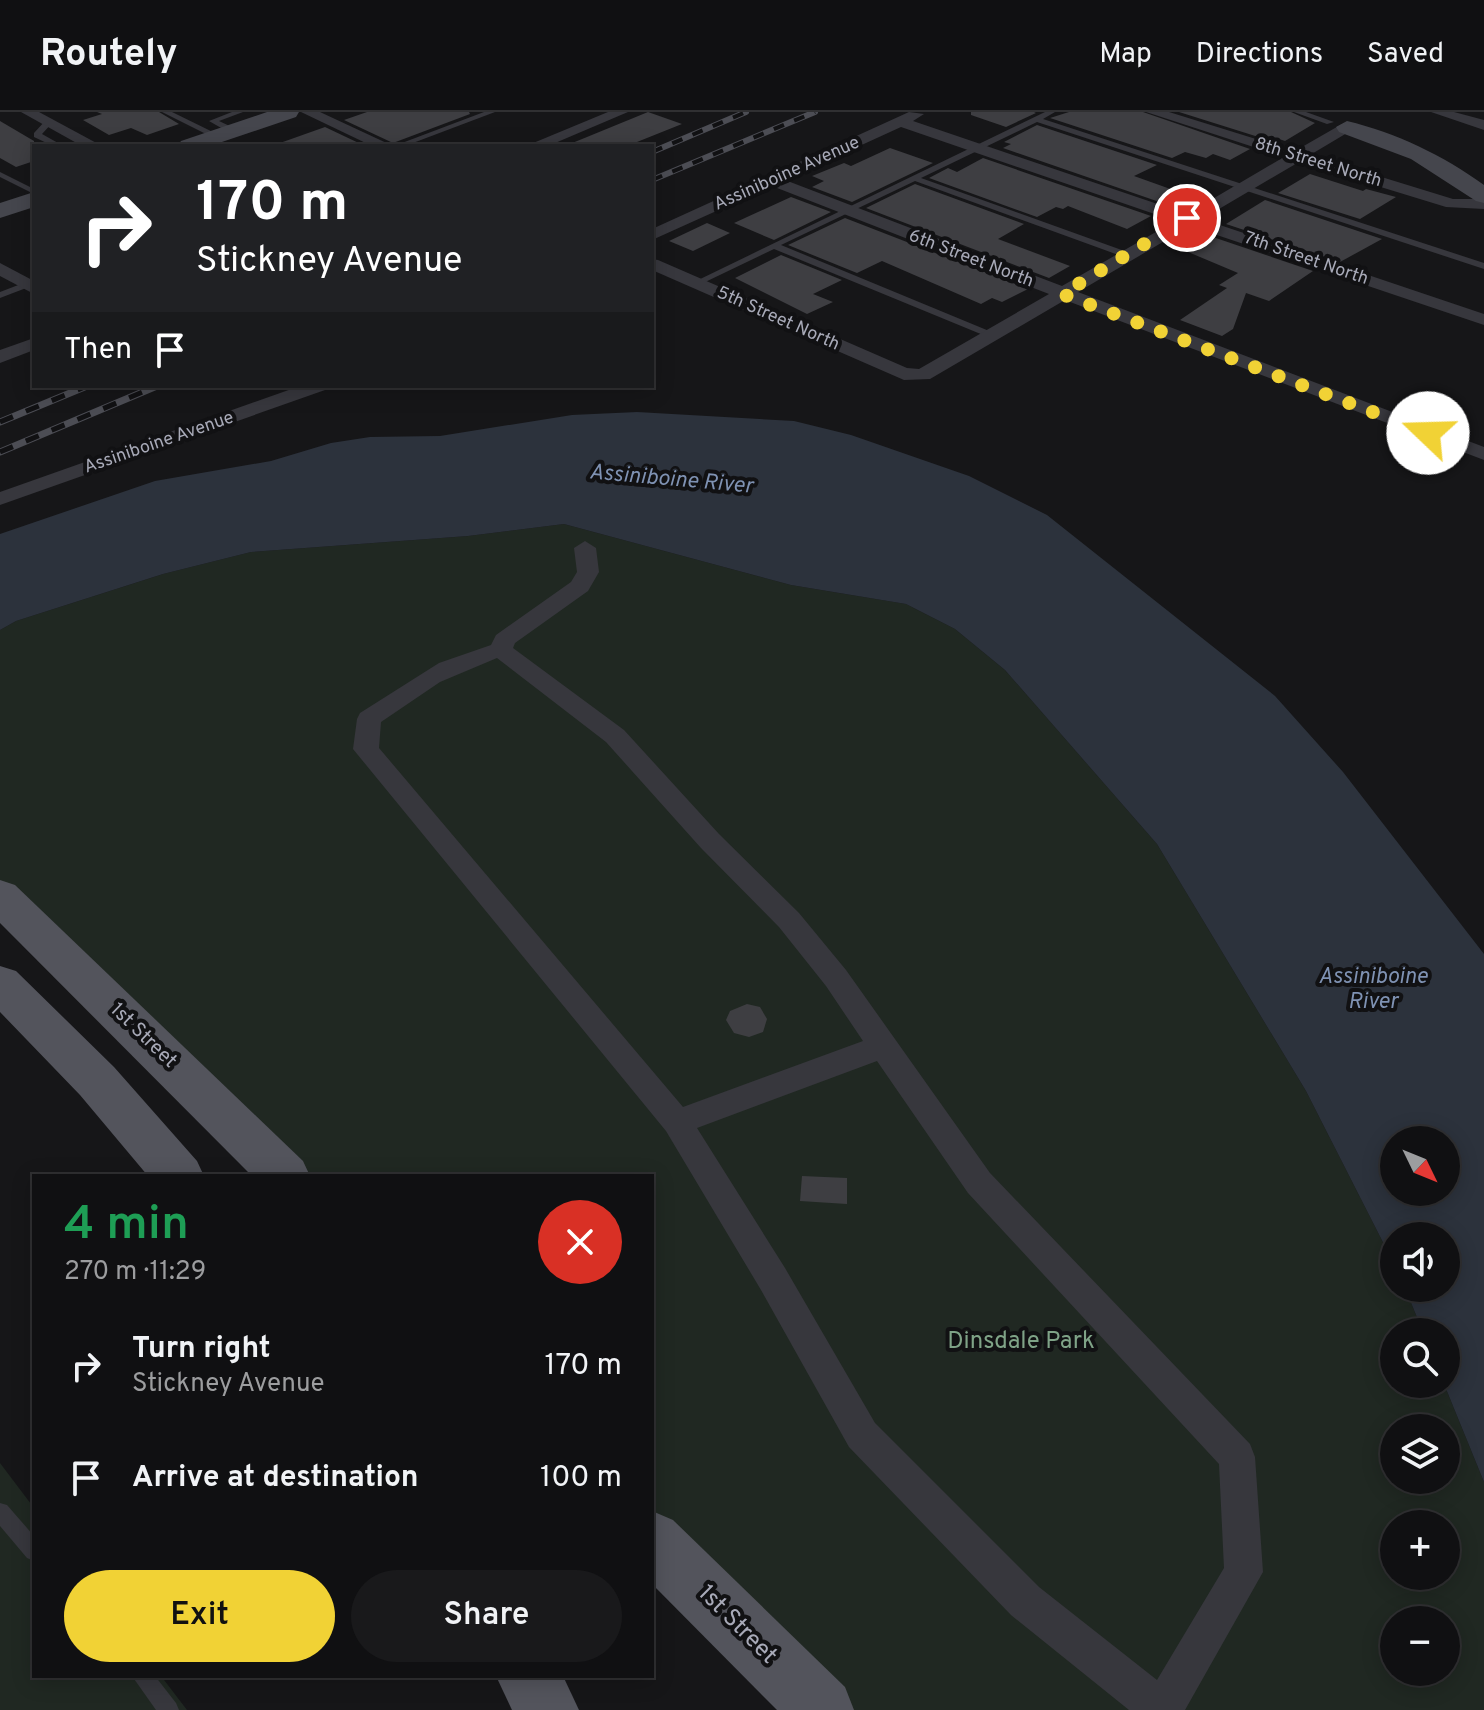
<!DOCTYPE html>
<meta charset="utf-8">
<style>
body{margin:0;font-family:Overpass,sans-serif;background:#19191b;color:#f1f3f6;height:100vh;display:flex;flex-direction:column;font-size:30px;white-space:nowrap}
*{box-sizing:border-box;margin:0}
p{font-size:26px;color:#9c9d9f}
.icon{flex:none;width:44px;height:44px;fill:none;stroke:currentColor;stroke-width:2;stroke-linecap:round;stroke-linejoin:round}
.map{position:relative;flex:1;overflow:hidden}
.details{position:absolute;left:32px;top:1062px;width:622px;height:504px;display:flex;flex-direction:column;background:#101012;border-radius:0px;box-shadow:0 4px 20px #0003,0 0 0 2px #303032}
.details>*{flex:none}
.hud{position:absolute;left:32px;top:32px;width:622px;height:244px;border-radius:0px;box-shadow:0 4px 20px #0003,0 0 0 2px #303032;background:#202124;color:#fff;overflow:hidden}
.needle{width:52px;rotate:133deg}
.fabs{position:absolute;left:1380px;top:1014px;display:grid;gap:16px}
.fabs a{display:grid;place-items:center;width:80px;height:80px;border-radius:50%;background:#101012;box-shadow:0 4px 20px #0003,0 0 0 2px #303032;font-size:40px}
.pin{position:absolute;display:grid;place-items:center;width:68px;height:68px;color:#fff;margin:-34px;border:4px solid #fff;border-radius:50%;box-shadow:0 2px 8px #0007}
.me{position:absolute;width:88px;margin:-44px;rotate:291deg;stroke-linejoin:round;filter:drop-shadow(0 0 6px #0008)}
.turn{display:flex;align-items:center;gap:28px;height:168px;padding:0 32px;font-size:36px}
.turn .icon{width:104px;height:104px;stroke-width:2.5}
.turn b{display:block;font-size:56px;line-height:68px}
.then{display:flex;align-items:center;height:76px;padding:0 32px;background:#0003;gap:16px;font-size:30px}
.round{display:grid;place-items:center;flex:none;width:84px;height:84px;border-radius:42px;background:#19191b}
.headline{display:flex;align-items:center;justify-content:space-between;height:136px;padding:0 32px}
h1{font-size:48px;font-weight:600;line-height:60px;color:#1e9e55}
.action{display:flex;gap:16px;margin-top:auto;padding:16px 32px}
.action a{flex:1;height:92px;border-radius:48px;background:#f1d235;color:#111;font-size:32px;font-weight:600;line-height:92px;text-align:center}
.action a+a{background:#19191b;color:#f1f3f6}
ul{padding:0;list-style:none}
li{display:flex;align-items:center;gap:24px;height:112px;padding:0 32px}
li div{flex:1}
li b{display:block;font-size:30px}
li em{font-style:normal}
header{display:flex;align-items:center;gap:48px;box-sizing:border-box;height:112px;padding:0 40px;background:#101012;border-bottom:2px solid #303032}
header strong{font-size:38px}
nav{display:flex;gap:44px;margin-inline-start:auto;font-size:28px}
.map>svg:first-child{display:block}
</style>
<header>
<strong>Routely</strong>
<nav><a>Map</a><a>Directions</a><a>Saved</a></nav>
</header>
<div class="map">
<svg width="1484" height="1598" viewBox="0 0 1484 1598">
<rect width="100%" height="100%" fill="#161618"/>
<g fill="#202822" fill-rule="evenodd">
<path d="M564,412L791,473L906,492L955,517L1005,558L1157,732L1306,979L1394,1152V1176H1405L1423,1220H1394V1272H1444L1484,1370V1598H847L652,1408V1064H297L0,775V518L16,509L163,462L251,440L468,424ZM1394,1316H1446V1368H1394ZM1394,1412H1446V1464H1394ZM1394,1508H1446V1560H1394Z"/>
<path d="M0,1351L34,1396V1564H161L187,1598H0Z"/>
</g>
<path fill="#2c323c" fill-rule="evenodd" d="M637,300L794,309L851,323L969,364L1047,403L1275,584L1343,660L1484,842V1370L1444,1272L1446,1220H1423L1405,1176H1446V1124H1394V1152L1306,979L1157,732L1005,558L955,517L906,492L791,473L564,412L468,424L251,440L163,462L16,509L0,518V422L155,369L271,349L331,331L370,325L440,324L572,303ZM1394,1028H1446V1080H1394Z"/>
<g fill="#3e3e42">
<path d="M97,0H159L179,12L147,23L131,16L109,23L83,8L102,2Z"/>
<path d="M367,0H469L470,2L393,31L344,8Z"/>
<path d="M648,0L682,12L627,34H565Z"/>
<path d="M971,0H1034L1036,1L1006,15L971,3Z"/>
<path d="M1069,0H1143L1250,37L1230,48L1213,42L1206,46L1185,40L1172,46L1050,6Z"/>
<path d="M1179,0H1291L1315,11L1285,29L1273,25L1268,28Z"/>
<path d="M0,9L34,29V49L16,55L0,46Z"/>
<path d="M1037,13L1157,53L1134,64L1190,84L1171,94L1003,36L1011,32L1004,30Z"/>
<path d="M325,15L365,34H280V31Z"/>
<path d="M890,36L933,51L852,90L812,75L824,69L812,64L844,51L851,54Z"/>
<path d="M983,46L1151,104L1127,117L1068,94L1063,97L1056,95L1037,105L929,66L948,56L957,60Z"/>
<path d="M1310,62L1363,79L1366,77L1396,85L1360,107L1278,81Z"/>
<path d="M915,72L1024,112L998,127L1070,154L1049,166L866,96Z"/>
<path d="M791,85L831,100L774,128L734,111Z"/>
<path d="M1265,88L1382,127L1340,150L1226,112Z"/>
<path d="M845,106L1028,177L1002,190L992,186L981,192L882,149L857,161L788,133Z"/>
<path d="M707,111L730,121L693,139L669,129Z"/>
<path d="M1207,123L1313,159L1269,189L1246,181L1233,217L1222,224L1180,208L1227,176L1219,173L1238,161L1181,137Z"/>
<path d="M781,143L842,168L813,182L833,190L807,202L735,166Z"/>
<path d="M747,892L760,895L767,907L763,920L749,925L734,921L726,908L730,899Z"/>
<path d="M802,1064L847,1066V1092L800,1089Z"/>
</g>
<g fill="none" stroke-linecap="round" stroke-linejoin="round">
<g fill="#37373d" fill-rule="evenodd">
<path d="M162,0H172L221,24L214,26Z"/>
<path d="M232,0H243L219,9L236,17V21H230L209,9Z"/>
<path d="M484,0H495L405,34H394Z"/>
<path d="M1045,0H1055L1043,7L1484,151V157L1037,10L921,66L1130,141V145H1124L915,69L781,133L994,221V225H988L774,137L699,173L692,171Z"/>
<path d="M1294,0H1306L1334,10L1327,12Z"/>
<path d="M46,8L53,10L42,22L58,31L89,29L93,31L89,33L53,34L34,25V21Z"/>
<path d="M0,60L34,77V82L0,65Z"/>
<path d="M34,167V173L0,186V180Z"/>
<path d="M0,1391L7,1393L34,1424V1449L27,1446L0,1414Z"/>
<path d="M132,1564H155L176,1591L179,1598H156Z"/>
</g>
<g fill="#37373d" fill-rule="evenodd">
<path d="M21,0H39L102,34H82Z"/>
<path d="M301,0H320L393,34H372Z"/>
<path d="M608,0H628L548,34H526Z"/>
<path d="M909,0L924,2L913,9L1187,102L1284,45L1146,0H1169L1295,39L1342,12H1352V18L1310,43L1453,87H1484V97L1446,95L1299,50L1202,107L1484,202V213L1190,114L1078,180L1484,335V348L1065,188L930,267L904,268L652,158V147L658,148L907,256L919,257L1049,182L772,74L652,128V117ZM901,15L1175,109L1062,174L785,68Z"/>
<path d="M1431,0H1454L1484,8V18Z"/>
<path d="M0,151L34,169V182L0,164Z"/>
<path d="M34,226V238L0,251V238Z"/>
<path d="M300,274H328L325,278L0,393V380Z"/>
<path d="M585,429L596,436L599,460L588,479L515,531L513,536L624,618L719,722L799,801L846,858L990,1061L1250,1332L1255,1345L1263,1460L1185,1598H1129L1011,1503L849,1335L761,1178L666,1019L353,637L357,607L360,601L439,551L491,533L496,523L571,470L577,460L574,436ZM497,546L606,630L701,736L779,815L826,874L863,929L683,995L379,636L381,610L440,570ZM877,949L968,1081L1219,1352L1224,1456L1157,1568L1039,1475L875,1311L785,1156L697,1016Z"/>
</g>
<g fill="#45464d" fill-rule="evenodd">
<path d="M267,0H299L296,5L210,34H178L181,29Z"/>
<path d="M1347,9C1396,21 1443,43 1484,73V91L1476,89L1411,47L1339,20L1336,15Z"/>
<path d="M34,80V95L0,106V91Z"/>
</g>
<g fill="#53545c" fill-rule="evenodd">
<path d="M0,768L15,773L303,1049L310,1064H252L0,811Z"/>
<path d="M0,854L16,859L114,955L197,1049L204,1064H148L80,983L0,900Z"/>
<path d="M652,1399L673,1408L845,1575L854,1598H777L652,1472Z"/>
<path d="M496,1564H563L579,1598H512Z"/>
</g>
<g stroke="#4c4d54" stroke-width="6">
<g id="rail-far1">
<path d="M652,40L746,0"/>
<path d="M652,68L815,0"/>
</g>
</g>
<g stroke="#4c4d54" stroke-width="7">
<g id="rail">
<path d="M0,310L87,274"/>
<path d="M0,340L157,274"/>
</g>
</g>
<use href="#rail-far1" stroke="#111113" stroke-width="4" stroke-dasharray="11" stroke-linecap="butt"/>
<use href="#rail" stroke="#111113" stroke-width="5" stroke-dasharray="14" stroke-linecap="butt"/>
</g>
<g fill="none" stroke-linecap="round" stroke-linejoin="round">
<path stroke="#f1d235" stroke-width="14" stroke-dasharray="0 25.2" d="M1187,106L1062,182L1428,321"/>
</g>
<g text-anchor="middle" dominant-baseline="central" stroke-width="8" stroke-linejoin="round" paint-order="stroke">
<g font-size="18" fill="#a8aab8" stroke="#111113">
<text transform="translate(1318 51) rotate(17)">8th Street North</text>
<text transform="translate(787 62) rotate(-24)">Assiniboine Avenue</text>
<text transform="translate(971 147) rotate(21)">6th Street North</text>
<text transform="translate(1306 147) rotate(19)">7th Street North</text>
<text transform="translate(778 207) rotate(24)">5th Street North</text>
<text transform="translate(159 331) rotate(-19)">Assiniboine Avenue</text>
</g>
<g font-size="20" fill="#a8aab8" stroke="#111113">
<text transform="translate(143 924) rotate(44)">1st Street</text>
</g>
<g font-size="22" font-style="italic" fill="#7f92b3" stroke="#111113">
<text transform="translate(671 368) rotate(5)">Assiniboine River</text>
<text x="1373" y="865">Assiniboine<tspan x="1373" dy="25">River</tspan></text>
</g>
<g font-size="24" fill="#7fa387" stroke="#111113">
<text x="1021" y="1230">Dinsdale Park</text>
</g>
<g font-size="24" fill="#a8aab8" stroke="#111113">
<text transform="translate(737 1513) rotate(45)">1st Street</text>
</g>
</g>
</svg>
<div class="fabs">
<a><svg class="needle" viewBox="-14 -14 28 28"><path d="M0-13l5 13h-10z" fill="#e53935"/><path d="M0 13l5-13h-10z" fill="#9c9d9f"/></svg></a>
<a><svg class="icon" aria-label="sound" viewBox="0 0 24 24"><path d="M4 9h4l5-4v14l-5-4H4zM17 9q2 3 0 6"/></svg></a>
<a><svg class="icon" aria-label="search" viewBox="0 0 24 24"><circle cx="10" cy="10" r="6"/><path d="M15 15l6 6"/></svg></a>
<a><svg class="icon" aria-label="layers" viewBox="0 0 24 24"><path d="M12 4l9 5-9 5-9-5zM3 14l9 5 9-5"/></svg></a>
<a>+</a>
<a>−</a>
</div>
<div class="pin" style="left:1187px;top:106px;background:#d93025"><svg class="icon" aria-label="arrive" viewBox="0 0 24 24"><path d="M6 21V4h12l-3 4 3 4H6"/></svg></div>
<svg class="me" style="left:1428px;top:321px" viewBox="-20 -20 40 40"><circle r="19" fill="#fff"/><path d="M0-13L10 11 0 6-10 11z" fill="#f1d235"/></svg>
<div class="hud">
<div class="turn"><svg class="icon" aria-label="right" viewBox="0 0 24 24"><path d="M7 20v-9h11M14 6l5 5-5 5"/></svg><div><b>170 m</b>Stickney Avenue</div></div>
<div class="then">Then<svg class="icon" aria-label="arrive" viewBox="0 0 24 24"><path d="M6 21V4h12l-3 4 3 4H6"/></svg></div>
</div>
<section class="details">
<div class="headline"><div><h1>4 min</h1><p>270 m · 11:29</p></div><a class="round" style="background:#d93025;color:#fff"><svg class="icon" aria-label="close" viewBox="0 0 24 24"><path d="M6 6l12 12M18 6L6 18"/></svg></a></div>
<ul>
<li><svg class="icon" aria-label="right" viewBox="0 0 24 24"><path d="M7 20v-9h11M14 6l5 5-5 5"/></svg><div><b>Turn right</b><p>Stickney Avenue</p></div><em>170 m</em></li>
<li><svg class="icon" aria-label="arrive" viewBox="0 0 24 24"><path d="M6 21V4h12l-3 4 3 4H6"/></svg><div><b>Arrive at destination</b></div><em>100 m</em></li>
</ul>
<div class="action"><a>Exit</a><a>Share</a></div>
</section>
</div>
